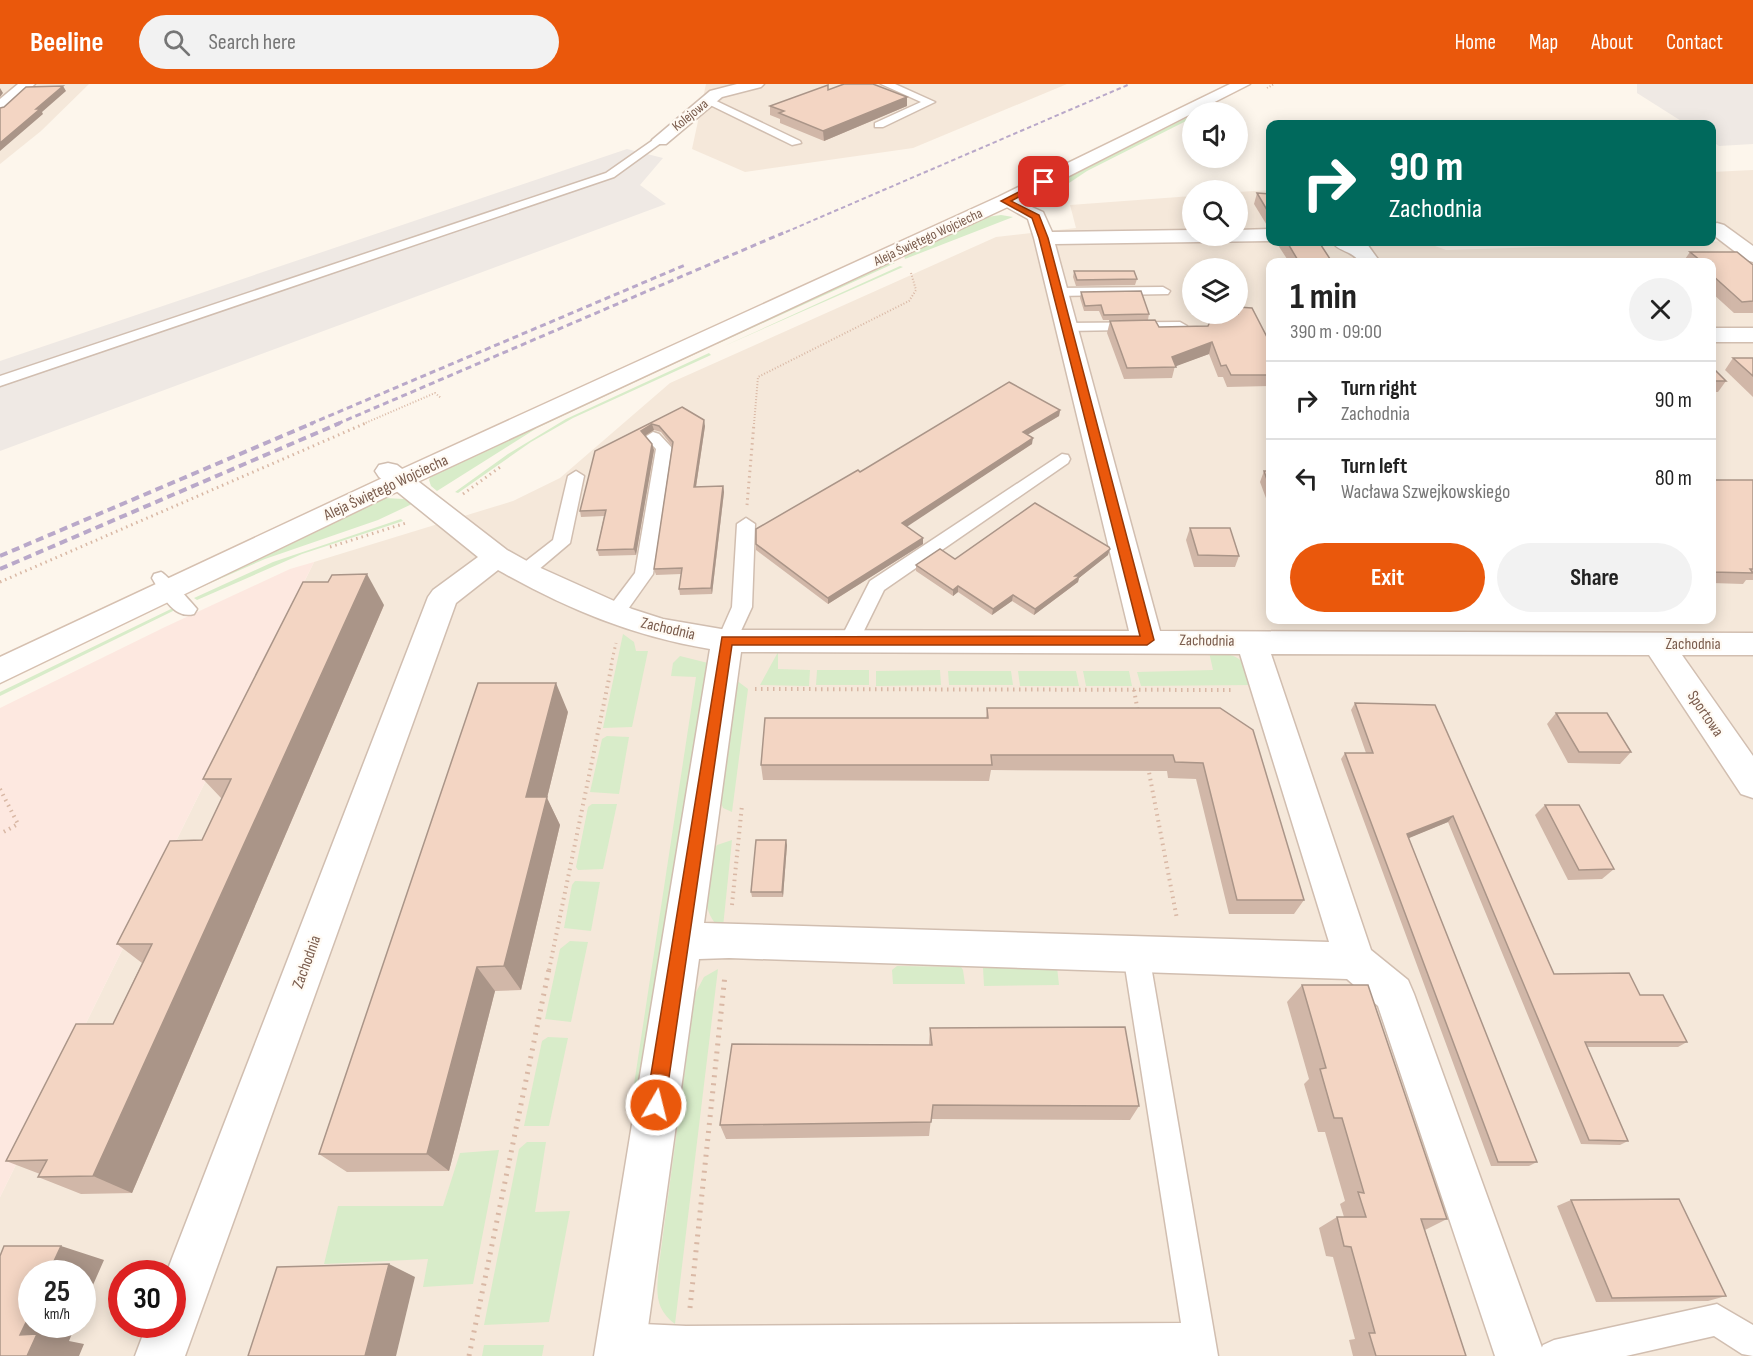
<!DOCTYPE html>
<meta charset="utf-8">
<style>
body{margin:0;font-family:"Sofia Sans Condensed",sans-serif;background:#f2f2f2;color:#222;height:100vh;display:flex;flex-direction:column;font-size:22px;white-space:nowrap}
*{box-sizing:border-box;margin:0}
p{font-size:20px;color:#767676}
.icon{flex:none;width:33px;height:33px;fill:none;stroke:currentColor;stroke-width:2;stroke-linecap:round;stroke-linejoin:round}
.map{position:relative;flex:1;overflow:hidden}
.drawer{position:absolute;left:1266px;top:174px;width:450px;height:366px;display:flex;flex-direction:column;background:#fff;border-radius:12px;box-shadow:0 3px 15px #0003}
.drawer>*{flex:none}
.top-card{position:absolute;left:1266px;top:36px;width:450px;height:126px;border-radius:12px;box-shadow:0 3px 15px #0003;background:#00695c;color:#fff;overflow:hidden}
.buttons{position:absolute;left:1182px;top:18px;display:grid;gap:12px}
.buttons a{display:grid;place-items:center;width:66px;height:66px;border-radius:50%;background:#fff;box-shadow:0 3px 15px #0003;font-size:30px}
.speed{position:absolute;left:18px;top:1176px;display:flex;gap:12px;font-size:30px;font-weight:700;text-align:center}
.speed>*{display:grid;place-content:center;width:78px;height:78px;border-radius:50%;background:#fff;box-shadow:0 3px 15px #0003;line-height:1}
.speed small{font-size:15px;font-weight:400}
.speed .limit{border:9px solid #d22;background:#fff;color:#111}
.pin{position:absolute;display:grid;place-items:center;width:51px;height:51px;color:#fff;margin:-26px;border-radius:12px;box-shadow:0 3px 9px #0006}
.me{position:absolute;width:66px;margin:-33px;rotate:8deg;stroke-linejoin:round;filter:drop-shadow(0 0 4px #0008)}
.turn{display:flex;align-items:center;gap:21px;height:126px;padding:0 24px;font-size:27px}
.turn .icon{width:78px;height:78px;stroke-width:2.5}
.turn b{display:block;font-size:42px;line-height:51px}
.round{display:grid;place-items:center;flex:none;width:63px;height:63px;border-radius:32px;background:#f2f2f2}
.head{display:flex;align-items:center;justify-content:space-between;height:102px;padding:0 24px}
h1{font-size:36px;font-weight:700;line-height:45px}
.button{display:flex;gap:12px;margin-top:auto;padding:12px 24px}
.button a{flex:1;height:69px;border-radius:36px;background:#ea580c;color:#fff;font-size:24px;font-weight:700;line-height:69px;text-align:center}
.button a+a{background:#f2f2f2;color:#222}
ul{padding:0;list-style:none}
li{display:flex;align-items:center;gap:18px;height:78px;padding:0 24px;border-top:2px solid #e0e0e0}
li div{flex:1}
li b{display:block;font-size:22px}
li em{font-style:normal}
header{display:flex;align-items:center;gap:36px;box-sizing:border-box;height:84px;padding:0 30px;background:#ea580c;color:#fff}
header strong{font-size:28px}
nav{display:flex;gap:33px;margin-inline-start:auto;font-size:21px}
.search{width:420px;height:54px;background:#f2f2f2;display:flex;align-items:center;gap:15px;box-sizing:border-box;padding:0 21px;border-radius:33px;color:#767676;font-size:22px}
.map>svg:first-child{display:block}
</style>
<header>
<strong>Beeline</strong>
<div class="search"><svg class="icon" aria-label="search" viewBox="0 0 24 24"><circle cx="10" cy="10" r="6"/><path d="M15 15l6 6"/></svg>Search here</div>
<nav><a>Home</a><a>Map</a><a>About</a><a>Contact</a></nav>
</header>
<div class="map">
<svg width="1753" height="1272" viewBox="0 0 1753 1272">
<rect width="100%" height="100%" fill="#fdf6ec"/>
<g fill="#f5e8da" fill-rule="evenodd">
<path d="M0,0H89L41,47L0,80Z"/>
<path d="M706,0H1067L913,64L745,88L692,65Z"/>
<path d="M1753,86V1272H0V1113L314,478L513,417L560,394L670,299L996,153L1076,144L1070,121L1192,112V152H1238V108L1270,106V158H1424L1446,166L1729,157L1712,143V88ZM1270,178H1712V536H1270ZM1192,184H1238V230H1192ZM32,1190H82V1240H32ZM122,1190H172V1240H122Z"/>
</g>
<path fill="#fde8e0" d="M314,478L0,1113V624L165,543L290,485Z"/>
<g fill="#efe9e4">
<path d="M1637,0H1753V60L1719,62L1712,57V40H1686L1637,9Z"/>
<path d="M627,65L663,74L640,101L666,120L0,367V277Z"/>
</g>
<g fill="#d8ecc9">
<path d="M1192,31V34L1087,87L1033,123L1029,121V113Z"/>
<path d="M1001,131L1013,133L905,175L904,172L987,133Z"/>
<path d="M889,179H895L717,260V257Z"/>
<path d="M900,182L903,183L722,263Z"/>
<path d="M698,265L704,266L537,344L437,407L431,402L429,396L432,389Z"/>
<path d="M709,269L711,271L573,334L531,358L458,409L455,408L508,370L566,335Z"/>
<path d="M385,414L404,415L412,420L378,436L265,475L190,508L192,503L370,417Z"/>
<path d="M401,435L403,437L302,470L197,516L194,514L273,478Z"/>
<path d="M173,524L175,526L0,612V608Z"/>
<path d="M623,550L634,558L636,567H648L632,643L603,644Z"/>
<path d="M778,568V585L810,586L809,602L760,601Z"/>
<path d="M1209,568C1238,570 1244,573 1254,601L1141,602L1137,588L1213,586Z"/>
<path d="M680,572L708,579L638,1007H633L696,593L671,592L673,579Z"/>
<path d="M817,586H869V601H816Z"/>
<path d="M940,586L941,601L876,602V587Z"/>
<path d="M948,587H1011L1013,601H949Z"/>
<path d="M1018,587H1076L1079,602H1020Z"/>
<path d="M1083,587H1129L1132,602H1086Z"/>
<path d="M736,596L748,605L732,728L723,724L719,713Z"/>
<path d="M607,652L629,653L619,710L590,708L602,655Z"/>
<path d="M592,720H617L603,785L578,786L576,783L588,723Z"/>
<path d="M732,756L723,843H719C697,823 709,792 713,767L717,761Z"/>
<path d="M575,797L600,798L591,847L564,844L572,801Z"/>
<path d="M570,857L588,858L571,938L545,935L560,865Z"/>
<path d="M897,882L961,883L963,886L965,900H893L892,886Z"/>
<path d="M1057,883L1059,901L984,902L983,884Z"/>
<path d="M718,885L675,1240C653,1224 657,1205 659,1181L695,910L704,893Z"/>
<path d="M548,953L568,954L549,1042H524L542,957Z"/>
<path d="M527,1058H546L535,1128L570,1127L549,1238L484,1241L519,1065Z"/>
<path d="M499,1066L473,1200L423,1203L428,1175L324,1180L338,1122H443L460,1069Z"/>
<path d="M484,1261H544L542,1272H482Z"/>
</g>
<g fill="none" stroke-linecap="round" stroke-linejoin="round">
<g stroke="#d1beb0" stroke-width="3">
<g id="lane">
<path d="M881,0H895L935,18L883,43H875V39L921,18Z"/>
<path d="M708,13L800,57L801,59L792,61L704,18V14Z"/>
<path d="M656,54L665,56L614,93L0,302V292L606,89Z"/>
<path d="M1163,203L1170,207L1168,210L1057,212L1050,208L1057,204Z"/>
<path d="M1180,238L1187,242L1185,245L1065,247L1058,243L1065,239Z"/>
<path d="M653,348L659,350L672,364L653,490L621,535H607L604,530L635,489L656,365L645,353Z"/>
<path d="M1062,370L1068,371L1070,375L1068,379L884,506L856,563H842L839,558L870,497Z"/>
<path d="M576,387L584,392L570,459L531,492H517L515,488L517,484L553,456L568,392Z"/>
<path d="M746,434L755,440L752,523L734,562H720L717,557L732,523L737,440Z"/>
<path d="M161,488C165,489 193,520 197,525L194,530C173,536 161,509 152,494L154,490Z"/>
<path d="M1136,858L1145,862L1149,870L1218,1272H644L621,1271L610,1266L605,1255L610,1244L621,1239L686,1242L1181,1239L1123,870L1127,862Z"/>
<path d="M1717,1220L1753,1241V1272L1742,1270L1714,1252L1626,1272H1538L1543,1261L1554,1256Z"/>
</g>
</g>
<g stroke="#d1beb0" stroke-width="3">
<g id="street">
<path d="M18,0H35L6,26L0,28V15Z"/>
<path d="M737,0H764L761,3L722,13L666,60H654L652,56L710,7Z"/>
<path d="M1005,111L1043,128L1052,148L1192,146V152H1238V146L1270,145V157L1055,160L1160,547L1753,549V571H1682L1753,672V714L1741,710L1649,571L1271,570L1371,866L1408,896L1414,910L1545,1272H1495L1378,922L1347,895L729,874L699,875L644,1272H594L710,565C632,552 567,525 498,486L456,519L185,1272H135L147,1240H172V1190H166L428,513L433,506L478,473L379,393L375,387L379,381L388,379L397,381L507,466L534,481L632,525L663,535L727,546L1129,547L1034,154L1028,135L996,117ZM741,568L1240,570L1329,858L704,839Z"/>
<path d="M1717,139L1724,141L1753,162V178L1746,176L1712,150V141Z"/>
<path d="M1332,158L1367,160L1380,178H1360C1351,166 1339,168 1332,158Z"/>
<rect x="1712" y="244" width="41" height="14"/>
</g>
</g>
<g stroke="#d6c0b0" stroke-width="3">
<path id="secondary" d="M1230,0H1250L1012,121L409,402L0,599V573L391,390L998,113Z"/>
</g>
<g stroke="#d9b8a5" stroke-width="2" stroke-dasharray="1 2" stroke-linecap="butt">
<path d="M1267,4L1274,0"/>
<path d="M363,340L435,309L441,314"/>
<path d="M754,340L758,293L909,217L916,206L911,189"/>
</g>
<g stroke="#d9b8a5" stroke-width="3" stroke-dasharray="1.5 4" stroke-linecap="butt">
<path d="M463,410L503,381"/>
<path d="M747,421L754,339"/>
<path d="M330,463L406,439"/>
<path d="M0,498L366,339"/>
<path d="M611,581L616,559"/>
</g>
<g stroke="#d9b8a5" stroke-width="4" stroke-dasharray="1.5 4.5" stroke-linecap="butt">
<path d="M755,605L1234,606"/>
<path d="M1134,606L1138,628"/>
<path d="M1148,683L1177,835"/>
<path d="M0,705L18,740L0,750"/>
<path d="M732,821L742,721"/>
<path d="M549,886L612,580"/>
</g>
<g stroke="#d9b8a5" stroke-width="5" stroke-dasharray="2 6" stroke-linecap="butt">
<path d="M690,1224L725,891"/>
<path d="M469,1272L549,885"/>
</g>
<use href="#lane" fill="#fff" fill-rule="evenodd"/>
<use href="#street" fill="#fff" fill-rule="evenodd"/>
<use href="#secondary" fill="#fff" fill-rule="evenodd"/>
<path stroke="#b9a8c9" stroke-width="2" stroke-dasharray="4.5 3" stroke-linecap="butt" d="M779,151L1130,0"/>
<g stroke="#b9a8c9" stroke-width="3" stroke-dasharray="6 4" stroke-linecap="butt">
<path d="M310,340L685,181"/>
<path d="M337,340L783,149"/>
</g>
<g stroke="#b9a8c9" stroke-width="4" stroke-dasharray="8 5" stroke-linecap="butt">
<path d="M0,472L313,339"/>
<path d="M0,485L340,339"/>
</g>
</g>
<g fill="#d1b7a8">
<path d="M829,5L907,13V22L824,57L780,39V35L770,31V22Z"/>
<path d="M1257,109L1270,110V143H1268L1254,120Z"/>
<path d="M1276,158H1319L1332,178H1289Z"/>
<path d="M1690,168L1753,181V229H1734L1712,209V178H1683Z"/>
<path d="M1074,187L1137,195L1135,201L1076,202L1073,193Z"/>
<path d="M1081,208L1149,230L1148,236H1103L1099,227H1084L1080,214Z"/>
<path d="M1110,237L1159,243L1270,259V302L1227,303L1223,293H1218L1209,270L1175,282L1172,294L1124,295L1107,249Z"/>
<path d="M1733,274H1753V313L1725,286Z"/>
<path d="M1712,283L1726,297L1718,308H1712Z"/>
<path d="M682,323L705,342L696,403L723,402L724,408L712,510L680,511L679,505L681,490L656,491L654,485L672,362L661,348L654,346L645,351L654,366L636,471L599,472L597,466L604,432L581,433L580,427L595,367Z"/>
<path d="M1060,326L1059,332L1027,351L1032,360L906,442L923,460L828,520L756,466V460L860,388Z"/>
<path d="M1264,387H1270V425L1260,398Z"/>
<path d="M1712,396H1753V496H1746L1743,500L1712,499Z"/>
<path d="M1190,444L1239,472L1235,483H1194L1186,456Z"/>
<path d="M1108,471L1079,494L1078,498L1034,531L1012,517L992,531L958,508L953,512L916,487V481L955,475Z"/>
<path d="M384,521L132,1109L81,1110L38,1093L40,1090L6,1077L113,940L142,879L117,860L202,756L222,715L203,695Z"/>
<path d="M1355,619L1435,621L1554,890L1640,911L1687,958L1678,963H1587L1628,1057L1620,1061L1581,1060L1448,738L1408,754L1537,1078L1529,1082H1491L1341,675L1345,669H1366L1351,626Z"/>
<path d="M987,624H1220L1304,816L1294,830H1229L1196,695L1168,694L1167,687L991,686L989,697L763,696L761,681L986,634Z"/>
<path d="M568,628L547,714L560,741L521,906L495,907L449,1087L347,1088L319,1070Z"/>
<path d="M1556,629L1631,668L1620,680L1568,679L1547,640Z"/>
<path d="M1545,721L1614,785L1602,795L1568,796L1535,731Z"/>
<path d="M787,761L783,813H752L751,808Z"/>
<path d="M1302,901L1447,1135L1425,1146L1466,1272H1353L1349,1256L1355,1255L1333,1173L1326,1172L1319,1144L1337,1133H1344L1340,1120L1345,1117L1325,1048H1318L1304,1000L1309,995L1287,918Z"/>
<path d="M930,944L1139,1022L1130,1036L931,1035L929,1052L726,1055L720,1041L929,961Z"/>
<path d="M1571,1116L1726,1212L1708,1217L1596,1218L1557,1122Z"/>
</g>
<g fill="#aa9588">
<path d="M63,2L66,7L42,28L43,30L0,67V59L36,25Z"/>
<path d="M0,4L3,9L0,13Z"/>
<path d="M907,13V22L824,57L823,47Z"/>
<path d="M1212,258L1209,270L1174,283L1172,273Z"/>
<path d="M1060,326L1059,332L1022,354L1023,348Z"/>
<path d="M704,336L705,342L695,409L694,403Z"/>
<path d="M652,340L654,346L643,353L641,347Z"/>
<path d="M1033,354L1032,360L902,446V439Z"/>
<path d="M652,360L654,366L636,471L634,465Z"/>
<path d="M723,402L724,408L712,510L711,504Z"/>
<path d="M923,454V460L828,520V514Z"/>
<path d="M1110,465L1108,471L1079,494L1078,498L1034,531L1035,525L1075,492Z"/>
<path d="M367,490L384,521L132,1109L93,1092Z"/>
<path d="M958,502V508L953,512V506Z"/>
<path d="M1013,511L1012,517L992,531L993,525Z"/>
<path d="M556,599L568,628L547,714L560,741L521,906L504,882L526,713Z"/>
<path d="M1453,732L1448,738L1402,757L1407,750Z"/>
<path d="M786,756L787,761L783,813L782,808Z"/>
<path d="M477,883L495,907L449,1087L427,1070Z"/>
<path d="M61,1162L104,1176L82,1226V1190H48Z"/>
<path d="M389,1180L415,1193L396,1272H365Z"/>
<path d="M32,1226V1240H76L69,1257L84,1260L79,1272H27L20,1251Z"/>
</g>
<g fill="#f3d5c3" stroke="#aa9588" stroke-width="1.5">
<path d="M844,0H873L907,13L823,47L779,29L784,27L770,22L828,1V6Z"/>
<path d="M63,2L36,25H40L0,59V24L4,23L26,3Z"/>
<path d="M1257,109L1270,110V131Z"/>
<path d="M1287,158H1319L1332,178H1299Z"/>
<path d="M1690,168H1737L1753,181V217L1742,218L1712,191V178H1696L1695,177H1701Z"/>
<path d="M1074,187H1134L1137,195L1077,196Z"/>
<path d="M1141,207L1149,230L1104,231L1101,221L1085,222L1081,208Z"/>
<path d="M1238,223L1252,224L1270,259V291H1231L1226,281L1221,282L1212,258L1172,273L1176,283L1127,284L1110,237L1155,236L1159,243L1208,242L1213,230H1238Z"/>
<path d="M1733,274H1753V292Z"/>
<path d="M1712,283L1726,297H1712Z"/>
<path d="M1009,298L1060,326L1023,348L1033,354L902,439L923,454L828,514L756,460V445L858,386L860,388Z"/>
<path d="M682,323L704,336L694,403L723,402L711,504L679,505L682,484L654,485L673,358L659,342L652,340L641,347L652,360L634,465L597,466L606,426L580,427L595,367Z"/>
<path d="M1264,387H1270V404Z"/>
<path d="M1712,396H1753V485H1750L1753,489L1712,488Z"/>
<path d="M1035,419L1109,463L1110,465L1075,492H1080L1035,525L1013,511L993,525L958,502L953,506L916,481L940,465L955,475Z"/>
<path d="M1190,444H1230L1239,472L1198,471Z"/>
<path d="M367,490L93,1092L38,1093L47,1076L6,1077L76,940H113L152,860H117L170,757L202,756L231,695H203L303,498H328L332,491Z"/>
<path d="M478,599H556L526,713H547L504,882L477,883L427,1070H319Z"/>
<path d="M1355,619L1435,621L1554,890L1629,889L1640,911H1663L1687,958H1585L1628,1057L1589,1056L1453,732L1407,750L1537,1078H1498L1345,669H1373Z"/>
<path d="M987,624H1220L1253,646L1304,816H1237L1203,679L1175,678L1173,671H991L992,681H761L765,634H988Z"/>
<path d="M1556,629H1607L1631,668H1579Z"/>
<path d="M1545,721H1579L1614,785L1579,786Z"/>
<path d="M756,756H786L782,808H751Z"/>
<path d="M1302,901H1368L1447,1135H1421L1466,1272H1376L1369,1249H1375L1351,1163L1344,1162L1337,1133H1366L1358,1108L1364,1109L1342,1034H1334L1320,985L1326,984Z"/>
<path d="M1125,943L1139,1022L933,1021L931,1038L720,1041L732,960L932,961L930,944Z"/>
<path d="M1679,1115L1726,1212L1612,1214L1571,1116Z"/>
<path d="M4,1162H61L48,1190H32V1226L20,1251L37,1250L27,1272H0V1172Z"/>
<path d="M389,1180L365,1272H248L277,1183Z"/>
</g>
<path fill="#ea580c" stroke="#983908" stroke-width="1.5" d="M1042,96L1048,98L1011,117L1039,131L1048,154L1154,556L1147,561H732L665,1021L662,1027L656,1030L649,1027L646,1021L722,553L1140,552L1039,154L1032,134L1001,117Z"/>
<g text-anchor="middle" dominant-baseline="central" stroke-width="4.5" stroke-linejoin="round" paint-order="stroke">
<g font-size="14" fill="#7a5c4d" stroke="#fffaf3">
<text transform="translate(690 31) rotate(-39)">Kolejowa</text>
<text transform="translate(928 153) rotate(-25)">Aleja Świętego Wojciecha</text>
</g>
<g font-size="16" fill="#7a5c4d" stroke="#fffaf3">
<text transform="translate(386 404) rotate(-25)">Aleja Świętego Wojciecha</text>
<text transform="translate(668 545) rotate(13)">Zachodnia</text>
<text transform="translate(1207 557) rotate(1)">Zachodnia</text>
<text x="1693" y="560">Zachodnia</text>
<text transform="translate(1705 630) rotate(56)">Sportowa</text>
<text transform="translate(307 878) rotate(-70)">Zachodnia</text>
</g>
</g>
</svg>
<div class="buttons">
<a><svg class="icon" aria-label="sound" viewBox="0 0 24 24"><path d="M4 9h4l5-4v14l-5-4H4zM17 9q2 3 0 6"/></svg></a>
<a><svg class="icon" aria-label="search" viewBox="0 0 24 24"><circle cx="10" cy="10" r="6"/><path d="M15 15l6 6"/></svg></a>
<a><svg class="icon" aria-label="layers" viewBox="0 0 24 24"><path d="M12 4l9 5-9 5-9-5zM3 14l9 5 9-5"/></svg></a>
</div>
<div class="speed"><div>25<small>km/h</small></div><div class="limit">30</div></div>
<div class="pin" style="left:1044px;top:98px;background:#d93025"><svg class="icon" aria-label="arrive" viewBox="0 0 24 24"><path d="M6 21V4h12l-3 4 3 4H6"/></svg></div>
<svg class="me" style="left:656px;top:1021px" viewBox="-20 -20 40 40"><circle r="17" fill="#ea580c" stroke="#fff" stroke-width="3"/><path d="M0-11L8 9 0 5-8 9z" fill="#fff"/></svg>
<div class="top-card">
<div class="turn"><svg class="icon" aria-label="right" viewBox="0 0 24 24"><path d="M7 20v-9h11M14 6l5 5-5 5"/></svg><div><b>90 m</b>Zachodnia</div></div>
</div>
<section class="drawer">
<div class="head"><div><h1>1 min</h1><p>390 m · 09:00</p></div><a class="round"><svg class="icon" aria-label="close" viewBox="0 0 24 24"><path d="M6 6l12 12M18 6L6 18"/></svg></a></div>
<ul>
<li><svg class="icon" aria-label="right" viewBox="0 0 24 24"><path d="M7 20v-9h11M14 6l5 5-5 5"/></svg><div><b>Turn right</b><p>Zachodnia</p></div><em>90 m</em></li>
<li><svg class="icon" aria-label="left" viewBox="0 0 24 24"><path d="M17 20v-9H6M10 6l-5 5 5 5"/></svg><div><b>Turn left</b><p>Wacława Szwejkowskiego</p></div><em>80 m</em></li>
</ul>
<div class="button"><a>Exit</a><a>Share</a></div>
</section>
</div>
